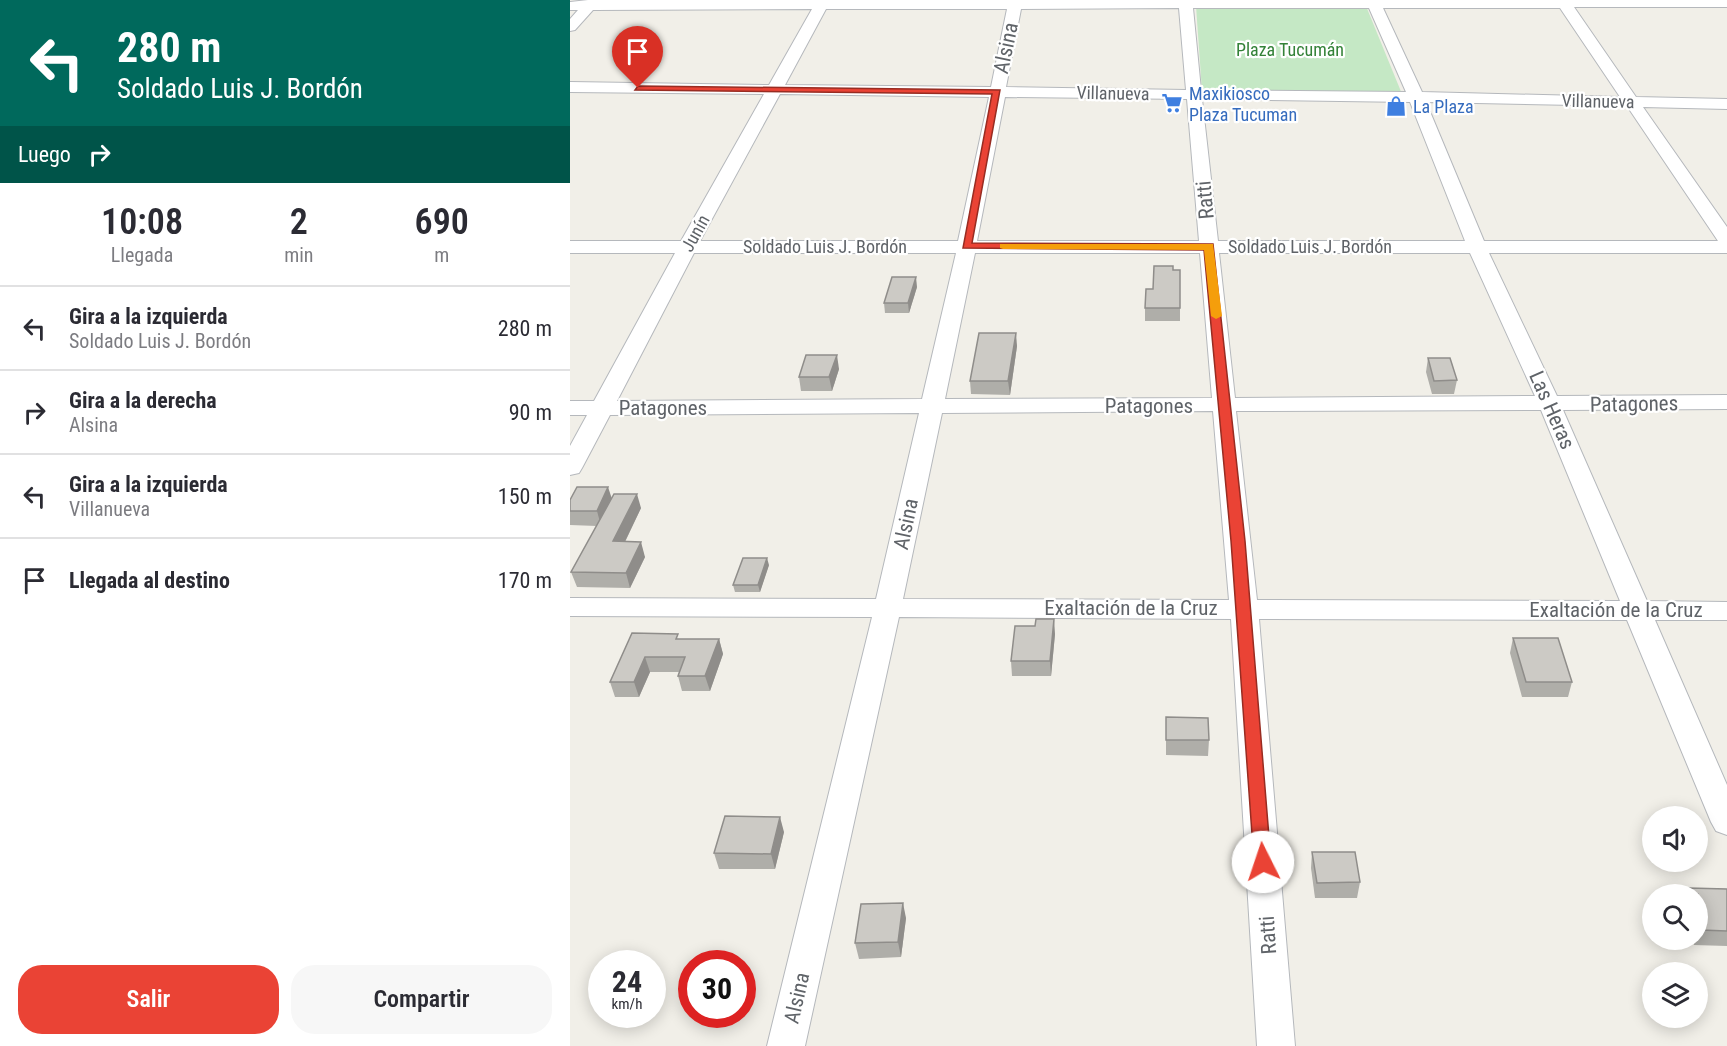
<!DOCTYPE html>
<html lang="es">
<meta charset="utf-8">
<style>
body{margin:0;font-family:"Roboto Condensed",sans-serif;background:#f7f7f7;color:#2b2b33;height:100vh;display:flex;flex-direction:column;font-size:22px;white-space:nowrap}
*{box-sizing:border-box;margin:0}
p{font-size:20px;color:#7c7c81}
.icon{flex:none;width:33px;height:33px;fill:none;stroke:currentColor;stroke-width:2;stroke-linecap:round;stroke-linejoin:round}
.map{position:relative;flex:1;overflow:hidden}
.sheet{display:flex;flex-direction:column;background:#fff;width:570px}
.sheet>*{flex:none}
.top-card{background:#00695c;color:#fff;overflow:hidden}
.tools{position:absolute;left:1072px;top:806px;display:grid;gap:12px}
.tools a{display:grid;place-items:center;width:66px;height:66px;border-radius:50%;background:#fff;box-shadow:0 3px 15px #0003;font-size:30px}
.speed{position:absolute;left:18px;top:950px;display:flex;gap:12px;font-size:30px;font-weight:700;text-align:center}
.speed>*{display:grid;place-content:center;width:78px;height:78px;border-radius:50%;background:#fff;box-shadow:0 3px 15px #0003;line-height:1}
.speed small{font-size:15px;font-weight:400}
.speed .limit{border:9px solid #d22;background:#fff;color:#111}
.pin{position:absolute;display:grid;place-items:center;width:51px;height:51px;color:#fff;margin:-62px -26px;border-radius:50% 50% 50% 0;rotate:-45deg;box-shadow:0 0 6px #0007}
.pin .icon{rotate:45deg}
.me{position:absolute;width:66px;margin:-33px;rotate:356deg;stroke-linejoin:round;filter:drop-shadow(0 0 4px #0008)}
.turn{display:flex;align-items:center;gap:21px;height:126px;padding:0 18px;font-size:27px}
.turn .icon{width:78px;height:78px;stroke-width:2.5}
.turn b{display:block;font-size:42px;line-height:51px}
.then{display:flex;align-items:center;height:57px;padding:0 18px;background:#0003;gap:12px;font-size:22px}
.eta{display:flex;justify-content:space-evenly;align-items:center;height:102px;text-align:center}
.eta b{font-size:36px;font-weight:600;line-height:42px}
.cta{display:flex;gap:12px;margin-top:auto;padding:12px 18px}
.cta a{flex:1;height:69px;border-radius:24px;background:#ea4335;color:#fff;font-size:24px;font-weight:600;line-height:69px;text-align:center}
.cta a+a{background:#f7f7f7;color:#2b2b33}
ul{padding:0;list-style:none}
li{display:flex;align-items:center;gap:18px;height:84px;padding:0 18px;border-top:2px solid #e1e1e2}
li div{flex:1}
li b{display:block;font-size:22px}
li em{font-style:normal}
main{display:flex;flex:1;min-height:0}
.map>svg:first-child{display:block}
</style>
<main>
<section class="sheet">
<div class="top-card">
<div class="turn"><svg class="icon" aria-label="left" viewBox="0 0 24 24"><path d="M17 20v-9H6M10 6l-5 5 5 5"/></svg><div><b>280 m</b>Soldado Luis J. Bordón</div></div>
<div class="then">Luego<svg class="icon" aria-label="right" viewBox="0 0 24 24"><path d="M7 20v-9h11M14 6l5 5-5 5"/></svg></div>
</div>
<div class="eta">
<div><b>10:08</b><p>Llegada</p></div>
<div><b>2</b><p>min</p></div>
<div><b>690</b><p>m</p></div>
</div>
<ul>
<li><svg class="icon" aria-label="left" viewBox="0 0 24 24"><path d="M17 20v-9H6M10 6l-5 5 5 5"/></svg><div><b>Gira a la izquierda</b><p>Soldado Luis J. Bordón</p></div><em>280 m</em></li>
<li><svg class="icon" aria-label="right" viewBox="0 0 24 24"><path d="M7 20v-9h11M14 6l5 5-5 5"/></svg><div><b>Gira a la derecha</b><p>Alsina</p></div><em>90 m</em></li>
<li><svg class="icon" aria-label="left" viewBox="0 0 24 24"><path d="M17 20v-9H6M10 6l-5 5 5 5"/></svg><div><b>Gira a la izquierda</b><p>Villanueva</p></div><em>150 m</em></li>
<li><svg class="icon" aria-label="arrive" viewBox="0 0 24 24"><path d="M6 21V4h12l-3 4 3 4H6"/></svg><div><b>Llegada al destino</b></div><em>170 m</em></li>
</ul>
<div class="cta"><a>Salir</a><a>Compartir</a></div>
</section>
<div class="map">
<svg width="1157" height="1046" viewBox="0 0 1157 1046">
<rect width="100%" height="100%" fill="#f1efe8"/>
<path fill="#c5e8c5" d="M626,6H796L832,94L632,91Z"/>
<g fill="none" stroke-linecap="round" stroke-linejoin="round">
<g stroke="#b5b8bc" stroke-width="2">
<path id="minor" d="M18,0H1157V7H1004L1066,97L1157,99V109L1073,107L1157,227V253H919L987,396L1157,395V409L993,410L1077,601L1157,602V620H1085L1157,785V835L1146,831L1141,822L1057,620L689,619L725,1046H687L661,619L329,617L235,1046H197L302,617L0,616V598L306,599L349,413L40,415L12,468L9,473L0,475V446L17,415H0V401H24L105,253H0V241H111L194,94L0,92V82L199,85L242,9L23,10L5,30L0,31V19L8,10H0V2ZM609,8L616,90L436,87L451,9ZM623,8H799L836,92L631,90ZM813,8H990L1050,97L852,92ZM256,9H437L421,87L215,85ZM210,94L419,97L388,241H130ZM435,97L617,99L629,241H407ZM632,99L840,102L895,241H648ZM856,102L1057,106L1148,241H914ZM124,253H386L352,399L47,401ZM405,253H630L642,398L375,399ZM649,253H900L965,396L665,398ZM971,410L1050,601L687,600L666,411ZM643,411L659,600L333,599L372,413Z"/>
</g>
<use href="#minor" fill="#fff" fill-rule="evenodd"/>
</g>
<g fill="#afaea9">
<path d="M603,270H610V321H575V308L583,289Z"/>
<path d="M347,287L339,313H315L314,303Z"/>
<path d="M447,346L440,395L401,394L400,381Z"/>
<path d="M858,358L887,380L884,394H862L856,372Z"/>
<path d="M269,369L262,391H231L229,377Z"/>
<path d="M42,498L71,508L55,542L75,557L60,588L7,587L1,572L27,526L0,525V500Z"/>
<path d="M199,565L190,592H165L163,585Z"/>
<path d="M62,633L109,639H149L153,654L140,691H112L108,676L109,672H80L69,697H45L40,682Z"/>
<path d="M485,634L481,676H442L441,661Z"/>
<path d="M943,638L1002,682L998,697H952L940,653Z"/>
<path d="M596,717L639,740L638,756L596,755Z"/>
<path d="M214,832L205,869H149L144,853Z"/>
<path d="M742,852L790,882L787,898H745L741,868Z"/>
<path d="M1118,888L1157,889V946L1124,945L1122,939H1128V894H1115Z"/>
<path d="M336,918L331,957L289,959L285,943Z"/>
</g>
<g fill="#8f8d8a">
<path d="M346,277L347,287L339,313L338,303Z"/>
<path d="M446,333L447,346L440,395L438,381Z"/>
<path d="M267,355L269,369L262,391L259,377Z"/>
<path d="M38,487L43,502L31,526L27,511Z"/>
<path d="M67,494L71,508L48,556L43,541Z"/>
<path d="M71,542L75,557L60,588L56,573Z"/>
<path d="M197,558L199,565L190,592L188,585Z"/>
<path d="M484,619L485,634L481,676L480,661Z"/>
<path d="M149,639L153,654L140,691L135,676Z"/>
<path d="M75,657L80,672L69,697L64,682Z"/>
<path d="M210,817L214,832L205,869L201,854Z"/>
<path d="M333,903L336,918L331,957L328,942Z"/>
</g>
<g fill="#cccac5" stroke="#8f8d8a" stroke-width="1.5">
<path d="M584,266H603V270H610V308H575L576,289H583Z"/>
<path d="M322,277H346L338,303H314Z"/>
<path d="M409,333H446L438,381H400Z"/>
<path d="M236,355H267L259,377H229Z"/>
<path d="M858,358H880L887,380L864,381Z"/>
<path d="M7,487H38L27,511H0V500Z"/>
<path d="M44,494H67L43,541L71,542L56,573L1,572Z"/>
<path d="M173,558H197L188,585H163Z"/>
<path d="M466,619H484L480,661H441L445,626H465Z"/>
<path d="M62,633L108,634L106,639H149L135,676H108L115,657H75L64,682H40Z"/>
<path d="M943,638H988L1002,682H956Z"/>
<path d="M596,717L638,718L639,740H596Z"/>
<path d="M155,816L210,817L201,854L144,853Z"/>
<path d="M742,852H785L790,882L747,883Z"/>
<path d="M1118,888L1157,889V931L1131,930L1128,921V894H1120Z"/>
<path d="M333,903L328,942L285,943L291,904Z"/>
</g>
<path fill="#ea4335" stroke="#982c22" stroke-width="1.5" d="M68,86L430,90L402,243L643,244L675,541L701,862L699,867L693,869L686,867L684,862L661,541L634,250L393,248L422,94L65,90Z"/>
<path fill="#f59e0b" d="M430,244H643L652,316L646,319L641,316L634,250L433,249L430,248Z"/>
<defs>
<g id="supermarket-bare" transform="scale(1.62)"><path d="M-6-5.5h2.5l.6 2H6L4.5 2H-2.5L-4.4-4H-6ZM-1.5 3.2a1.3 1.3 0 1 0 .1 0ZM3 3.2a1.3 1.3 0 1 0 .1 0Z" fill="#3f7fe0" stroke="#fff" stroke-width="2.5" paint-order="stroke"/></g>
<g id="shop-bare" transform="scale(1.62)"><path d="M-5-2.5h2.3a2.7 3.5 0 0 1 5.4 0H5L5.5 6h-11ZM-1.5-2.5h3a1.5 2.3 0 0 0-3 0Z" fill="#3f7fe0" stroke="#fff" stroke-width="2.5" paint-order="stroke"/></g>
</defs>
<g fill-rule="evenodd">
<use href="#supermarket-bare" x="602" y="103"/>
<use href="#shop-bare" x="826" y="106"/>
</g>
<g text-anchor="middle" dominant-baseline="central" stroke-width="4.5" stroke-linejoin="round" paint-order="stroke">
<g font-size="18" fill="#348238" stroke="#fff">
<text x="720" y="49">Plaza Tucumán</text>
</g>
<g font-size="18" fill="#5f6368" stroke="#fff">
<text transform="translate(543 93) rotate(1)">Villanueva</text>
<text transform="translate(1028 101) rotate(1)">Villanueva</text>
<text transform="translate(125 233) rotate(-61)">Junín</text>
<text x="255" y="246">Soldado Luis J. Bordón</text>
<text x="740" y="246">Soldado Luis J. Bordón</text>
</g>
<g font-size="18" fill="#366cbe" stroke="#fff" text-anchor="start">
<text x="619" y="93">Maxikiosco<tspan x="619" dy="21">Plaza Tucuman</tspan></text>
<text x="843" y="106">La Plaza</text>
</g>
<g font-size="21" fill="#5f6368" stroke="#fff">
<text transform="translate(436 48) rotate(-78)">Alsina</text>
<text transform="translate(635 200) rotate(-95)">Ratti</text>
<text transform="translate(1064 404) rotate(-1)">Patagones</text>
<text x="579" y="406">Patagones</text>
<text x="93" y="408">Patagones</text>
<text transform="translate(982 410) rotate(66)">Las Heras</text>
<text transform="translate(336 524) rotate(-78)">Alsina</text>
<text x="561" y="608">Exaltación de la Cruz</text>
<text x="1046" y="610">Exaltación de la Cruz</text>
<text transform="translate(698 935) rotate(-94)">Ratti</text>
<text transform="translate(227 998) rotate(-77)">Alsina</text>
</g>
</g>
</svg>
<div class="tools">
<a><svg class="icon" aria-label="sound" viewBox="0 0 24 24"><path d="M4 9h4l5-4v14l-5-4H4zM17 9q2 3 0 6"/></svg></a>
<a><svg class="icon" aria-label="search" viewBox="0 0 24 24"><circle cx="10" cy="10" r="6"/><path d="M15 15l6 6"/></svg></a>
<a><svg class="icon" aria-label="layers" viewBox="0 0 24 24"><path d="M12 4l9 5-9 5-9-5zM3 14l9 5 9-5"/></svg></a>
</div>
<div class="speed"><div>24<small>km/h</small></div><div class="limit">30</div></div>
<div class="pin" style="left:68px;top:88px;background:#d93025"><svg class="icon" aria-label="arrive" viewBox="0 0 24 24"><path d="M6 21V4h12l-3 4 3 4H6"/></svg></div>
<svg class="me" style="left:693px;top:862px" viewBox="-20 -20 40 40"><circle r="19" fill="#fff"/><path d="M0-13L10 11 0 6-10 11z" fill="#ea4335"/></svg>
</div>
</main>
